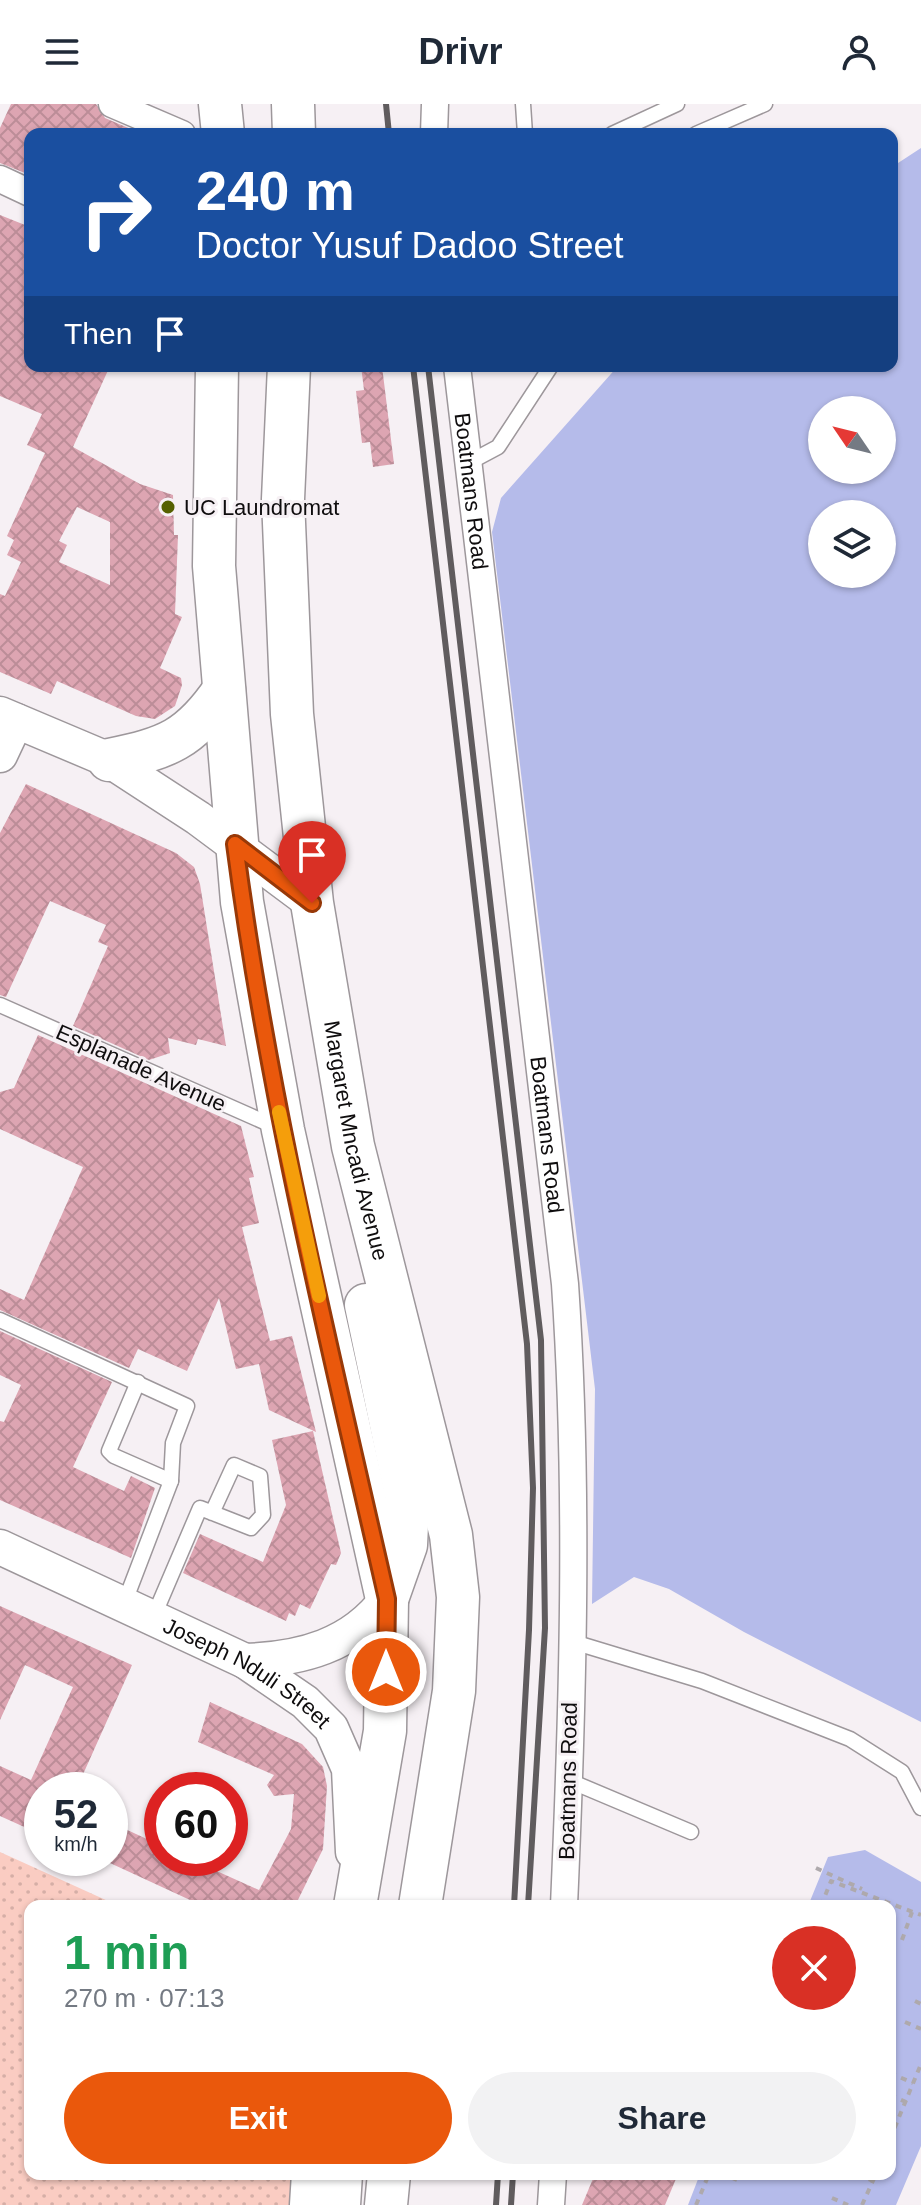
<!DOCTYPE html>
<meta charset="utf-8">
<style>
body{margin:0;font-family:Arial,sans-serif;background:#f2f2f3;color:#1f2937;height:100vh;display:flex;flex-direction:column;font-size:30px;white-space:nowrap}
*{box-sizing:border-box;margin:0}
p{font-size:26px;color:#747a83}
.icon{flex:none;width:44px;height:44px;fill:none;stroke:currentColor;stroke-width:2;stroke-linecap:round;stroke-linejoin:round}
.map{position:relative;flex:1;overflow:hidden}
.panel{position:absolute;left:24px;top:1796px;width:872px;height:280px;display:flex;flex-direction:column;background:#fff;border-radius:16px;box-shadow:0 2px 6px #0004}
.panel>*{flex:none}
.guide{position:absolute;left:24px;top:24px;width:874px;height:244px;border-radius:16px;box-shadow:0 2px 6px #0004;background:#1a4fa0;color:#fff;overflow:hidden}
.needle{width:52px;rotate:305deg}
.tools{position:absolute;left:808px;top:292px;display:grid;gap:16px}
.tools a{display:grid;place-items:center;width:88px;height:88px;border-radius:50%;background:#fff;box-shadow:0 2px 6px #0004;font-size:40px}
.speed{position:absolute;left:24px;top:1668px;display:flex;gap:16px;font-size:40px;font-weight:700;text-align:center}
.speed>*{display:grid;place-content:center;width:104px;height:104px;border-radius:50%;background:#fff;box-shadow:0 2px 6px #0004;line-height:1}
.speed small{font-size:20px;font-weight:400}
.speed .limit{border:12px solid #d22;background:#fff;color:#111}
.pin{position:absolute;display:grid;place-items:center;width:68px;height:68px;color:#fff;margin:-82px -34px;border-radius:50% 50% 50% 0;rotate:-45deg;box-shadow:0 0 8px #0007}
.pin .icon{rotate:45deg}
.me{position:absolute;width:88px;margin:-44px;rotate:0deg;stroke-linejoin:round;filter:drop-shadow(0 0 6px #0008)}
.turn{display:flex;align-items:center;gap:28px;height:168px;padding:0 40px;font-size:36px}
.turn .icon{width:104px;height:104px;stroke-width:2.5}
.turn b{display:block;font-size:56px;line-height:68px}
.then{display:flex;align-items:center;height:76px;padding:0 40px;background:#0003;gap:16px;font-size:30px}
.round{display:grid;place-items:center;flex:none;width:84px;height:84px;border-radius:42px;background:#f2f2f3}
.head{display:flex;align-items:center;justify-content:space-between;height:136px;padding:0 40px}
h1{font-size:48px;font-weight:700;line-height:60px;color:#1e9e55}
.primary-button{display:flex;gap:16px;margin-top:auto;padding:16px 40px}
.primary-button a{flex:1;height:92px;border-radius:48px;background:#ea580c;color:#fff;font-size:32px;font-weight:700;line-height:92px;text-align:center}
.primary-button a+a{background:#f2f2f3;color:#1f2937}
header{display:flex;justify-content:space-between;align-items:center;height:104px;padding:0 40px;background:#fff;font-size:36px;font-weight:700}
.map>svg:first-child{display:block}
</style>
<header><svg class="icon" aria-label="menu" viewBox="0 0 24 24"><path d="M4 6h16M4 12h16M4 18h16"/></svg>Drivr<svg class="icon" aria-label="person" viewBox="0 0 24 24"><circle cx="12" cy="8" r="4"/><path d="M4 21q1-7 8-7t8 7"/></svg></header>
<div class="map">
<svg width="921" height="2101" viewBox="0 0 921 2101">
<defs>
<pattern id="park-dots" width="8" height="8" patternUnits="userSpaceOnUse" patternTransform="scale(2)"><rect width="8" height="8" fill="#faccc2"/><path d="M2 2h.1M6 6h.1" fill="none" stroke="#d5aea6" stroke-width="1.8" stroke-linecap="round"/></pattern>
<pattern id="building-cross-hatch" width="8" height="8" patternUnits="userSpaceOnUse" patternTransform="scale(2)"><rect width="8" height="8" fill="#dda5b2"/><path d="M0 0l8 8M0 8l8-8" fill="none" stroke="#bc8d98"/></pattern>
</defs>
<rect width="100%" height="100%" fill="#f6f0f4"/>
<path fill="url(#park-dots)" d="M0,1748L119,1802H30V2070H299L296,2101H0Z"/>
<g fill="#b5bbea" fill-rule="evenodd">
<path d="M921,44V1618L744,1528L669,1485L634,1473L592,1500L595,1285L492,428L501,394L618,262H892V57L895,61ZM822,306H882V366H822ZM822,410H882V470H822Z"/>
<path d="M865,1746L921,1778V2042L896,2101H688L700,2070H890V1802H808L828,1753Z"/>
</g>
<g fill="url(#building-cross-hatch)" fill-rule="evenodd">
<path d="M11,0H96L105,14L140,29L30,30V71L0,59V24Z"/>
<path d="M0,111L30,123V262H110L73,343L140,380L173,391L174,431H178L175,510L182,513L160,564L181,574L182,581L175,602L155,615L136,612L57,577L51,590L0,568V490L5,492L21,458L7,451L14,436L7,432L45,349L27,341L42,310L0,292ZM77,403L110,418V481L59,458L67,441L59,437Z"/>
<path d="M361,262H382L394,360L373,363L370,338L362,339L356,287L364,286Z"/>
<path d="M26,680L176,749L194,763L200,780L226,942L198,935L196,941L168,934L170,949L149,956L73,922L108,842L98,838L106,821L50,797L6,893L0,891V729Z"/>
<path d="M38,931L241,1022L254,1073L249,1074L259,1119L242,1123L270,1237L292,1232L316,1328L269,1306L259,1260L236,1265L219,1194L187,1267L138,1245L129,1264L0,1206V1185L24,1196L83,1063L0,1025V988L14,984Z"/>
<path d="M0,1227L112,1278L73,1363L124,1387L131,1372L155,1384L131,1454L0,1396V1317L4,1318L21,1281L0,1271Z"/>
<path d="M313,1327L341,1449L336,1461L331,1460L310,1505L300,1500L295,1512L289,1509L286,1517L183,1469L200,1430L263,1458L286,1401L272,1336Z"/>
<path d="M0,1502L132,1561L76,1686H40L42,1731L0,1712V1662L31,1676L73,1583L25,1561L0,1616Z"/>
<path d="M210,1598L302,1640L323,1663L327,1682L323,1745L295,1802H203L110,1759V1718L162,1742V1754H201L199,1759L259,1786L291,1725L294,1690L274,1692L267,1681L274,1671L198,1638Z"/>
<path d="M595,2070H678L665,2101H582Z"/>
</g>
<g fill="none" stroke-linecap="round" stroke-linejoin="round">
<g stroke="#9d979b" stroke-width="17">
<g id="service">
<path d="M523,0L525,30"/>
<path d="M612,30L677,0"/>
<path d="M696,30L765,0"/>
<path d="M468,359L498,343L551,262"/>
<path d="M0,901L278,1024"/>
<path d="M0,1216L187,1302L173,1339L171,1377L124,1500"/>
<path d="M138,1278L109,1347L114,1352L171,1377"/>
<path d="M153,1514L200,1404L251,1424L263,1411L260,1372L234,1361L212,1409"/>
<path d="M570,1537L702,1577L850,1635L902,1668L921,1704"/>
<path d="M570,1677L691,1728"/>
</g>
</g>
<g stroke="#9d979b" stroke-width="29">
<g id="minor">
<path d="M112,0L182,30"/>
<path d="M434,30L435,0"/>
<path d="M0,75L30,89"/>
<path id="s1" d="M457,262L565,1180C579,1386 573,1595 564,1802"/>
<path d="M551,2101L553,2070"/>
</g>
</g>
<g stroke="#9d979b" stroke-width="37">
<g id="tertiary">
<path d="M0,610L109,656L198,714L312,799"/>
<path d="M0,651L16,617"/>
<path id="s2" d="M0,1443L245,1557L305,1598L331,1624L349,1665L353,1748"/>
<path d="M245,1557C301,1555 352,1542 387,1495"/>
</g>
</g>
<g stroke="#9d979b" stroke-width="45">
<g id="primary">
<path d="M220,0L223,30"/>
<path d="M293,0L294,30"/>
<path d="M217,262L214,462L242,798L283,1026L387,1495L385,1627L355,1802"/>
<path id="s3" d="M289,262L283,395L292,610L312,799L353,1042L451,1431L458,1493L454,1587L420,1802"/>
<path d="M109,656C167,644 190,636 224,586"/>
<path d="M366,1201L408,1401L406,1441L387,1495"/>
<path d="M339,2101L341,2070"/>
<path d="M386,2101L389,2070"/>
</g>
</g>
<g stroke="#9d979b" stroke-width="47">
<path id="motorway" d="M312,2101L314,2070"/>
</g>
<g stroke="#aea9ac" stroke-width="4" stroke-dasharray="6 6" stroke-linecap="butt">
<path d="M816,1764L862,1785"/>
<path d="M821,1802L831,1777L921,1811"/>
<path d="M902,1836L912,1808"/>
<path d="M915,1897L921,1900"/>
<path d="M905,1918L921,1925"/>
<path d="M890,1969L913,1979"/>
<path d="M890,1991L906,1998"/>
<path d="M890,2035L921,1960"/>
<path d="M722,2070L737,2076"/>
<path d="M858,2070L873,2077"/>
<path d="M832,2094L848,2101"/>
<path d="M696,2101L709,2070"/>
<path d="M862,2101L876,2070"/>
</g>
<use href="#service" stroke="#fff" stroke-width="14"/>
<use href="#minor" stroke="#fff" stroke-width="26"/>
<use href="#tertiary" stroke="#fff" stroke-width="34"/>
<use href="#primary" stroke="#fff" stroke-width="42"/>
<use href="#motorway" stroke="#fff" stroke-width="44"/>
<g stroke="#605c5e" stroke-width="6">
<path d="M386,0L389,30"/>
<path d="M413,262L527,1240L533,1384L529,1526L514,1802"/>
<path d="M428,262L541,1236L545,1524L528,1802"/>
<path d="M496,2101L498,2070"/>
<path d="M511,2101L513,2070"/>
</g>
</g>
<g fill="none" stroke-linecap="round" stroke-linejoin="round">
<g stroke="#983908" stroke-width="20">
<path id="route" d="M312,799L235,740C268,994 330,1244 387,1495L386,1568"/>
</g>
<use href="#route" stroke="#ea580c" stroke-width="14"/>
<path stroke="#f59e0b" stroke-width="14" d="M279,1008L319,1192"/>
</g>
<circle fill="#556000" stroke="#f6f0f4" stroke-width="3" cx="168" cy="403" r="8"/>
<g text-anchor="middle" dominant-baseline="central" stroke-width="6" stroke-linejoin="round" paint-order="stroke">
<g font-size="22" fill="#0f0d0e" stroke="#f6f0f4">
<text stroke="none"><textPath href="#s1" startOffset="126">Boatmans Road</textPath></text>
<text transform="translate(141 964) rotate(24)">Esplanade Avenue</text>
<text stroke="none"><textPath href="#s1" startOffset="774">Boatmans Road</textPath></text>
<text stroke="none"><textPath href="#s3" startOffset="780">Margaret Mncadi Avenue</textPath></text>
<text stroke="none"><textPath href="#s2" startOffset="278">Joseph Nduli Street</textPath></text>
<text transform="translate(568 1677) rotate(-89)">Boatmans Road</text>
</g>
<g font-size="22" fill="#0f0d0e" stroke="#f6f0f4" text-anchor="start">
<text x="184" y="403">UC Laundromat</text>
</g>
</g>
</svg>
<div class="tools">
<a><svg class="needle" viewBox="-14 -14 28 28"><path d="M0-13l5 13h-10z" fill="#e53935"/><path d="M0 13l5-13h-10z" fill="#747a83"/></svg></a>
<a><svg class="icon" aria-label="layers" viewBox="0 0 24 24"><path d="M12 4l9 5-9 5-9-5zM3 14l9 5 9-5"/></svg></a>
</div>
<div class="speed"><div>52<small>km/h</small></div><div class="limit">60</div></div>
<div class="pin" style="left:312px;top:799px;background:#d93025"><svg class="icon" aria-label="arrive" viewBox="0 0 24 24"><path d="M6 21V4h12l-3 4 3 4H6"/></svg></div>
<svg class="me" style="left:386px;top:1568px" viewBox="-20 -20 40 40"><circle r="17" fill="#ea580c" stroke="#fff" stroke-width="3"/><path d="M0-11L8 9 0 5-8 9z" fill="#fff"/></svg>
<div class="guide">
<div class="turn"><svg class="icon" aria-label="right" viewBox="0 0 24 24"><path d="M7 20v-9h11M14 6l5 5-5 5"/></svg><div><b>240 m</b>Doctor Yusuf Dadoo Street</div></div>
<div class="then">Then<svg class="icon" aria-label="arrive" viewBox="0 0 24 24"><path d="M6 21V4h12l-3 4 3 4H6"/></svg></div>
</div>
<section class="panel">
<div class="head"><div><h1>1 min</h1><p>270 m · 07:13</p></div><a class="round" style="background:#d93025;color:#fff"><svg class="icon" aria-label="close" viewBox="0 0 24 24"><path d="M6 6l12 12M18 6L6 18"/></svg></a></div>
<div class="primary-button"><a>Exit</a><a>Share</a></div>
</section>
</div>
